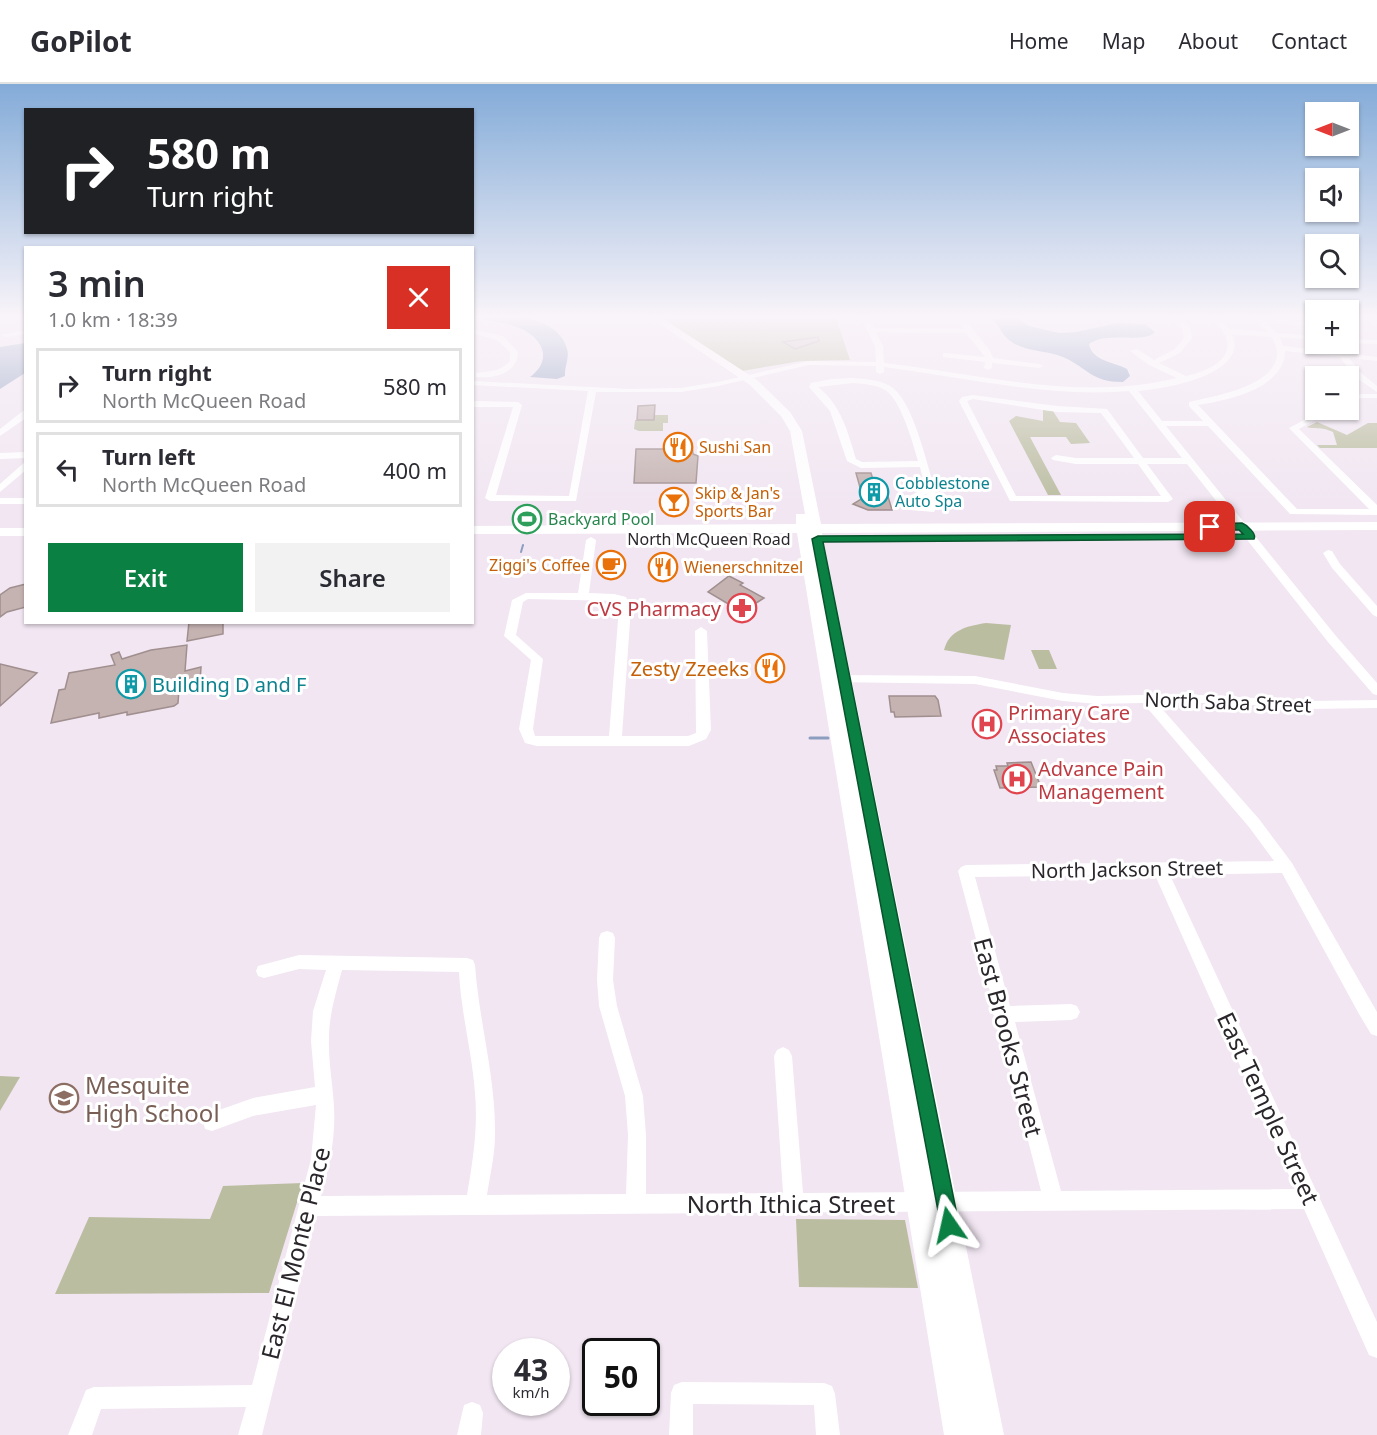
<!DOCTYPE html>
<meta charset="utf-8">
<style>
body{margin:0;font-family:"Noto Sans",sans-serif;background:#f2f2f3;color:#2b2b33;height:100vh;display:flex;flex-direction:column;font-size:22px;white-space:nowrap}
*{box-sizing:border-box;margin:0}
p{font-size:20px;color:#7c7c81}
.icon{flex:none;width:33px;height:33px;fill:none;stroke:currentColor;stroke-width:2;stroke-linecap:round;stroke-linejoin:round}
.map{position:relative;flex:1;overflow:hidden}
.panel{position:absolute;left:24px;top:162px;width:450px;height:378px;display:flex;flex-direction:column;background:#fff;border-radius:0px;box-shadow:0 2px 4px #0004}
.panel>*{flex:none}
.top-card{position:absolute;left:24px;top:24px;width:450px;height:126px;border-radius:0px;box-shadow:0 2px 4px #0004;background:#202124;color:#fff;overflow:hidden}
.needle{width:39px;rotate:270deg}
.fabs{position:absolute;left:1305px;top:18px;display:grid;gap:12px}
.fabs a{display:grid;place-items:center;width:54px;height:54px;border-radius:0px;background:#fff;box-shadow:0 2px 4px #0004;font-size:30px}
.speed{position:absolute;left:492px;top:1254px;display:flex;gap:12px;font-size:30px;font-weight:700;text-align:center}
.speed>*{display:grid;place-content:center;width:78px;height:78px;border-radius:50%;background:#fff;box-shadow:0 2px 4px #0004;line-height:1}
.speed small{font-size:15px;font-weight:400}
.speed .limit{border:3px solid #111;border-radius:9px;background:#fff;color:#111}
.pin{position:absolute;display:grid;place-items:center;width:51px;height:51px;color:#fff;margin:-26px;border-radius:12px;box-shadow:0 3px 9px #0006}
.me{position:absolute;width:66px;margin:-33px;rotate:349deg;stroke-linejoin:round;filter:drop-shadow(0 0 4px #0008)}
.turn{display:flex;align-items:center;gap:21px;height:126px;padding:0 24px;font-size:27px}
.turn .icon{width:78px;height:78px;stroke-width:2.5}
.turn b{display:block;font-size:42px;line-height:51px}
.round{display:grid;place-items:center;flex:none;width:63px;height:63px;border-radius:0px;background:#f2f2f3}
.overview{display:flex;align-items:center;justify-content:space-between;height:102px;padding:0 24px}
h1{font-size:36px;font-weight:600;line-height:45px}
.cta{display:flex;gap:12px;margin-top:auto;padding:12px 24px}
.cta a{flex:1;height:69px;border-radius:0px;background:#0b8043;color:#fff;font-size:24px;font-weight:600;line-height:69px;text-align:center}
.cta a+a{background:#f2f2f3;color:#2b2b33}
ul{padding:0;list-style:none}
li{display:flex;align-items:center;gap:18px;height:75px;margin:0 12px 9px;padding:0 12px;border:3px solid #e1e1e2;border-radius:0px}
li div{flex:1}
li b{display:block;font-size:22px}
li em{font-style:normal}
header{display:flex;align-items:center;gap:36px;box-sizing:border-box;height:84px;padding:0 30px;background:#fff;border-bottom:2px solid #e1e1e2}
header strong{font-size:28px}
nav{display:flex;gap:33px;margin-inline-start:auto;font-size:21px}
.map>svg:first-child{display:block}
</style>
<header>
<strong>GoPilot</strong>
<nav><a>Home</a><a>Map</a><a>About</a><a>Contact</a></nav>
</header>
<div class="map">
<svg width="1377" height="1351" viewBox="0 0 1377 1351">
<rect width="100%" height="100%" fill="#f1e6f2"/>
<g fill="#bbbda1">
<path d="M660,234H836L850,276L801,277L742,287Z"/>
<path d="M1043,326L1053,327L1060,338L1076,339L1090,359L1071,360L1066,353H1030L1061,411H1048L1009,337L1016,332L1043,337Z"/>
<path d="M655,331H668V339H663V347H639L634,345L635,336H654Z"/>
<path d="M1317,338L1347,351L1368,339H1377V364H1320L1317,361H1337L1333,348C1320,342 1316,346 1307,343Z"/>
<path d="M986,539L1011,541L1004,576L944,566C949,546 967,542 986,539Z"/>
<path d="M1031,566H1049L1057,585H1039Z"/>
<path d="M0,992L20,993L0,1027Z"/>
<path d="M303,1099L269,1209L55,1210L89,1133L210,1135L223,1102Z"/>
<path d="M796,1135L905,1136L918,1204L799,1203Z"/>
</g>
<g fill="#8d9dc0">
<path d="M473,234C501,231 557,228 567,265C570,274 564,283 565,292L557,295L530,293C538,287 544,279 543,269C538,241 494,237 473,234Z"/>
<path d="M991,234H1017L1029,242L1060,249L1076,248L1117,239L1145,240L1155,248C1145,260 1107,247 1089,260C1092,277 1114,278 1127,285L1130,292L1123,298C1091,298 1088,284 1063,273C1046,266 1024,268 1009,256C1001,250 999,240 991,234Z"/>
<path d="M25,259V289L0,305V263Z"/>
</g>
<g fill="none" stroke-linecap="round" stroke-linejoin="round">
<path stroke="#8d9dc0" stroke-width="2" d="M521,468L523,461"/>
<path stroke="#8d9dc0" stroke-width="3" d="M810,654H828"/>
</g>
<g fill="#c5b3b2" stroke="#a08f8e" stroke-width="1.5">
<path d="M818,253L819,257L795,265L783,258Z"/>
<path d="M655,321L654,336H637L638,322Z"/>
<path d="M692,359L693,370L698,372L696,399H634L636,365H666V360Z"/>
<path d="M856,389H871L874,399H884L892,426H868L853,420L863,414Z"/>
<path d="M729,492L743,499L740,501L764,514L742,528L708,508Z"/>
<path d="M26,500V523L7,528L0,533V511L10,504Z"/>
<path d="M189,538H223V550L187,557Z"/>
<path d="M187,561L185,587L201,583L200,599L179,605L178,619L174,622L127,631V628L99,634V629L51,639L59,606L65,605L69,589L115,581L111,571L119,568L122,575L151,566Z"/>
<path d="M0,580L37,589L0,622Z"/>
<path d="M889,612H935L938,616L941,632L895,633L894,628H891Z"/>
<path d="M1031,678L1041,703L1000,704L994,686H997L996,682H1008L1007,679Z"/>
</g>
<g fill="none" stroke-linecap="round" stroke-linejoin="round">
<g fill="#fff" fill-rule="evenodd">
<path d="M861,234H868L874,244L964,245L961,240L968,238C974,250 990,262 993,274L1039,280L1043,282L1039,284L992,279V284L988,286L984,284L985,278L943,273V269H946L985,273L966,249L876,248L883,262L884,279C981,290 1080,318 1177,294L1149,281L1130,267L1137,265L1154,276L1175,265L1184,254L1182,245L1172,234H1179L1190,244L1192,254L1180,269L1159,279L1186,292C1204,288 1235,277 1226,253C1223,245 1216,240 1212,234H1219L1229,245L1267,248L1254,234L1316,238V242L1267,239L1276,249L1316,252V256L1280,253L1283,262L1377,273V277L1349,274L1360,288L1377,302V308L1354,292L1340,273L1285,267C1284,305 1228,316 1198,321L1297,425H1369L1289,344L1323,326H1333L1299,345L1377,421V431L1290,430L1208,342H1166L1336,552L1377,599V611L1373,610L1328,558L1187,380H1147L1173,415L1168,418L1010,417L959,317L962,313L973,311L1057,322L1107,325L1143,374H1182L1129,307C1047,314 965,293 884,283V288L880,290L876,288V282L809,281L718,302L681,308H596L576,417H490L485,414L513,323H472V317L518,318L522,321L496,411L569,412L588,307L472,301V297L629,305L681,304L718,298L809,277L876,278L875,262ZM1232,250L1272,253C1274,258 1278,265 1277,271C1274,303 1214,312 1189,318V322L1203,337H1162L1138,307C1164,305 1250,291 1232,250ZM973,315L1057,328L1101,329L1134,374H1076L1056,371L1051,374L1053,376L1076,380H1138L1161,412H1016L967,317Z"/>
<path d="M1348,234H1352L1360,241V245H1354L1348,239Z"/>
<path d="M472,245L503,252L518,268C518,289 494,295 476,293V289C490,287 500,288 510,277V268L497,256L472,249Z"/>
<path d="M26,246V250L5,253L1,251Z"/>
<path d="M1348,255L1377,256V260L1348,259Z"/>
<path d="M853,294C865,295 883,296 893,304C916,322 929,391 939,419L934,428L910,426L903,420L907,414L925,403L920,383L861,384L847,377L830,327L809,303L811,299L832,295ZM853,299C863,300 875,300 885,306C901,315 913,360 918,377L862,378L856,375C848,348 841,321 818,303ZM926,410L929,419L927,423L913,419Z"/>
<path d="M1361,310H1377V314H1362L1348,318V313Z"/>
<path d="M23,327H26V334L0,352V345Z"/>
<path d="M26,368V374L0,375V369Z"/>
<path d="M26,377V386L0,408V400Z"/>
<rect x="0" y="414" width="26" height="6"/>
<path d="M591,453L596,456L589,509L614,510L626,513L631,523L622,652H688L696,649L695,547L701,543L707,547L711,646L706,655L689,662H537L525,659L519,645L531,576L504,552L512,516L526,509H578L586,456ZM528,515L617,517L619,523L609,652H535L533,645L543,575L516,551L523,518Z"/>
<path d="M1328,466L1332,467L1340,480L1377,522V533L1373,531L1332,484L1323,469Z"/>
<path d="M835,591L975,592L1063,609L1097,612L1183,610L1307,617L1377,616V624L1307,625L1227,619H1157L1259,735L1292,779L1377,928V952L1371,950L1359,930L1282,789L1170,791L1377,1238V1274L1369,1271L1304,1125L316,1132L262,1351H238L246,1323L101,1325L92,1351H68L86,1306L94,1303L252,1301L311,1075L316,1021L253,1032L212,1047L205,1045L203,1038L205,1031L253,1014L315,1003L311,957L313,927L326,886L299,885L264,894L258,892L256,887L258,882L299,871L467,874L473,876L475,881C479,938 496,994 495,1051C495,1071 490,1091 487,1111L626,1110L628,1051L625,1012L599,922L597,896L599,854L601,849L607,847L613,849L615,854L613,896L617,922L643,1012L646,1051V1110L783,1109L774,972L777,966L783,963L789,966L792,972L803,1109L1041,1107L997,936L993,930L995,927L958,787L961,783L966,781L1274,777L1249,743L1143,619L1097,620L1063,617L975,600L831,598L829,595ZM1155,791L1295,1105L1061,1107L1015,938L1071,936L1077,934L1080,928L1077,922L1071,920L1010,922L975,793ZM342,886L459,888C461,929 472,968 475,1009C478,1044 473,1076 467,1111L321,1112C327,1089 333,1067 334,1043C336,1013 328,984 329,955C329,930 336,909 342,886Z"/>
<path d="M682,1298L824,1299L832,1302L835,1310L840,1351H816L814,1321L693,1320V1351H669L671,1309L674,1301Z"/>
<path d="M472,1318L480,1321L483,1329L481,1351H457L464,1321Z"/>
</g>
<g fill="#fff" fill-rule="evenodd">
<path d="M651,234H662L757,296L790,328L802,347L821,440L1377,438V446L822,449L1004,1351H944L797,449L472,450V442L796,440V430H805L790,347L781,332L750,301Z"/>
<rect x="0" y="444" width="26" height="8"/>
</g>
</g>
<linearGradient id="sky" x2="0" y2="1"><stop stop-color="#83abd8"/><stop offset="0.55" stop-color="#f9f4f9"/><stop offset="1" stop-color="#f9f4f9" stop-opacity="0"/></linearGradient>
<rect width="1377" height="423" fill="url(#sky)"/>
<path fill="#0b8043" stroke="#07532c" stroke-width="1.5" d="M1242,439C1247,441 1257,450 1254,455L823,458L959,1141L956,1148L949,1151L942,1148L812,455L818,452L1243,450L1239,446H1210L1205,443L1210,440Z"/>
<defs>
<g id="restaurant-ring" transform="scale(1.5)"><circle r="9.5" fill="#fff" stroke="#e8710a" stroke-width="1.5"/><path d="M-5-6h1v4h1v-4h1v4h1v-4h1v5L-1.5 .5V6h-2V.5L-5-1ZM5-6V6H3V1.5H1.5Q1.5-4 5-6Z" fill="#e8710a"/></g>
<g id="building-ring" transform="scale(1.5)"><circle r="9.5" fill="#fff" stroke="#0f9aa8" stroke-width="1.5"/><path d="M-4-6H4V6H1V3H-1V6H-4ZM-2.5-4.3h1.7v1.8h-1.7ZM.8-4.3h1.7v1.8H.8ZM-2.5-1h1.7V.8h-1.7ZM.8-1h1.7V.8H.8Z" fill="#0f9aa8"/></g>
<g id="bar-ring" transform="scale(1.5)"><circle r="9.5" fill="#fff" stroke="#e8710a" stroke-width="1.5"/><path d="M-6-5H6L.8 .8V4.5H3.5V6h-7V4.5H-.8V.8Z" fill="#e8710a"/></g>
<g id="stadium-ring" transform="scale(1.5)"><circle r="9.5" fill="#fff" stroke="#2e9e5b" stroke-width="1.5"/><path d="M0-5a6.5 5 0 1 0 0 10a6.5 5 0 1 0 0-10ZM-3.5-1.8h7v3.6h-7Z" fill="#2e9e5b"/></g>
<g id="cafe-ring" transform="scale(1.5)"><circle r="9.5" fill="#fff" stroke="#e8710a" stroke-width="1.5"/><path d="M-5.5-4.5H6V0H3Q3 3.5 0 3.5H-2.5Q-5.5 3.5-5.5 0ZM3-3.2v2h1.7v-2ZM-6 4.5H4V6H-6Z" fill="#e8710a"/></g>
<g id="pharmacy-ring" transform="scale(1.5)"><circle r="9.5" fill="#fff" stroke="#e0444e" stroke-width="1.5"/><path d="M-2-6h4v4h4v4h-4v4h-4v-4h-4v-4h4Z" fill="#e0444e"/></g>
<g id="hospital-ring" transform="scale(1.5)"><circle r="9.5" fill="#fff" stroke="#e0444e" stroke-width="1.5"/><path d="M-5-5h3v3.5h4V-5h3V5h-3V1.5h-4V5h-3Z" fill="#e0444e"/></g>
<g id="school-ring" transform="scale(1.5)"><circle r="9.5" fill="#fff" stroke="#8d6e63" stroke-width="1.5"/><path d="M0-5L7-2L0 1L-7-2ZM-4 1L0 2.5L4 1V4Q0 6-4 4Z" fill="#8d6e63"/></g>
</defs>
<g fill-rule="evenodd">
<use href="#restaurant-ring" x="678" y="363"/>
<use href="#building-ring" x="874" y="408"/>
<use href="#bar-ring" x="674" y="418"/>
<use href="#stadium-ring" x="527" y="435"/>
<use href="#cafe-ring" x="611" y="481"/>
<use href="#restaurant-ring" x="663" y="483"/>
<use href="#pharmacy-ring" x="742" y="524"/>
<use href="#restaurant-ring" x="770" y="584"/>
<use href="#building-ring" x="131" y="600"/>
<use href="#hospital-ring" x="987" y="640"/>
<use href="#hospital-ring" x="1017" y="695"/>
<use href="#school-ring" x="64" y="1014"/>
</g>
<g text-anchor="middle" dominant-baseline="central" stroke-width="6" stroke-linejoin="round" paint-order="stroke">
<g font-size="16" fill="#c56008" stroke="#fff" text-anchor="start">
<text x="699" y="363">Sushi San</text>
<text x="695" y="409">Skip &amp; Jan's<tspan x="695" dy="18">Sports Bar</tspan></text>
<text x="590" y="481" text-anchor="end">Ziggi's Coffee</text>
<text x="684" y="483">Wienerschnitzel</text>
</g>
<g font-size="16" fill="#0d838f" stroke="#fff" text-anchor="start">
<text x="895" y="399">Cobblestone<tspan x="895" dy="18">Auto Spa</tspan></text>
</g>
<g font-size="16" fill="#27864d" stroke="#fff" text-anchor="start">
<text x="548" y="435">Backyard Pool</text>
</g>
<g font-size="16" fill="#2a262b" stroke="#fff">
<text x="709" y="455">North McQueen Road</text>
</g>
<g font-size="20" fill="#be3a42" stroke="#fff" text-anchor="start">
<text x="721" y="524" text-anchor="end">CVS Pharmacy</text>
<text x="1008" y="628">Primary Care<tspan x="1008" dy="23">Associates</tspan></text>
<text x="1038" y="684">Advance Pain<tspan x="1038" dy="23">Management</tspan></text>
</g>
<g font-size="20" fill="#c56008" stroke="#fff" text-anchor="end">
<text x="749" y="584">Zesty Zzeeks</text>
</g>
<g font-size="20" fill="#0d838f" stroke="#fff" text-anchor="start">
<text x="152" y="600">Building D and F</text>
</g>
<g font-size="20" fill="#2a262b" stroke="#fff">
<text transform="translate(1228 618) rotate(2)">North Saba Street</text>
<text transform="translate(1127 785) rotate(-1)">North Jackson Street</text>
</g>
<g font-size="24" fill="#2a262b" stroke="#fff">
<text transform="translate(1009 953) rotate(75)">East Brooks Street</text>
<text transform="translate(1269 1024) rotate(65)">East Temple Street</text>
<text x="791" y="1119">North Ithica Street</text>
<text transform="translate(295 1169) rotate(-76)">East El Monte Place</text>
</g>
<g font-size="24" fill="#785e54" stroke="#fff" text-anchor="start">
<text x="85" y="1000">Mesquite<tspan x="85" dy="28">High School</tspan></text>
</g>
</g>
</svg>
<div class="fabs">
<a><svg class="needle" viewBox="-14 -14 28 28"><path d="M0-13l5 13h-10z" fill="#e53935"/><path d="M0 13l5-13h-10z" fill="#7c7c81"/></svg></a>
<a><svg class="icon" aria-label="sound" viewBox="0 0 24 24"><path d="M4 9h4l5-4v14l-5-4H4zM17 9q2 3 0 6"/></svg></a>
<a><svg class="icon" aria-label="search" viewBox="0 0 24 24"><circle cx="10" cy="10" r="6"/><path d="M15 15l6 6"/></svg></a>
<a>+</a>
<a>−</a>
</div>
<div class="speed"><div>43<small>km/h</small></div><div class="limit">50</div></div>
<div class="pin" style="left:1210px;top:443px;background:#d93025"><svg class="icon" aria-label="arrive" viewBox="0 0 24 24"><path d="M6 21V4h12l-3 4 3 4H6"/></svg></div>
<svg class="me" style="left:949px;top:1141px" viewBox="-20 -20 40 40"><path d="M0-17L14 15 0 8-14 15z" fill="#0b8043" stroke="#fff" stroke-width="4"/></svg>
<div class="top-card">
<div class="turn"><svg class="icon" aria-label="right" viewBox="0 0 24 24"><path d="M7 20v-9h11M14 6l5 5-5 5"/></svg><div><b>580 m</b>Turn right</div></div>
</div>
<section class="panel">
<div class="overview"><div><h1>3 min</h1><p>1.0 km · 18:39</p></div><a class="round" style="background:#d93025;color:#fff"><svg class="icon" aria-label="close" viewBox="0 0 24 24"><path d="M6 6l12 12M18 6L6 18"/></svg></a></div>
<ul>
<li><svg class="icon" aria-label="right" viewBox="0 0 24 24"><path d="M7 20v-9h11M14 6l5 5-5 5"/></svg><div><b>Turn right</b><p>North McQueen Road</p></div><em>580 m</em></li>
<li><svg class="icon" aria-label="left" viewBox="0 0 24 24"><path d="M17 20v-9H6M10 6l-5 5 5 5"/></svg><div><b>Turn left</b><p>North McQueen Road</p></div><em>400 m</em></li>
</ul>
<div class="cta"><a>Exit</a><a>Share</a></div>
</section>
</div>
